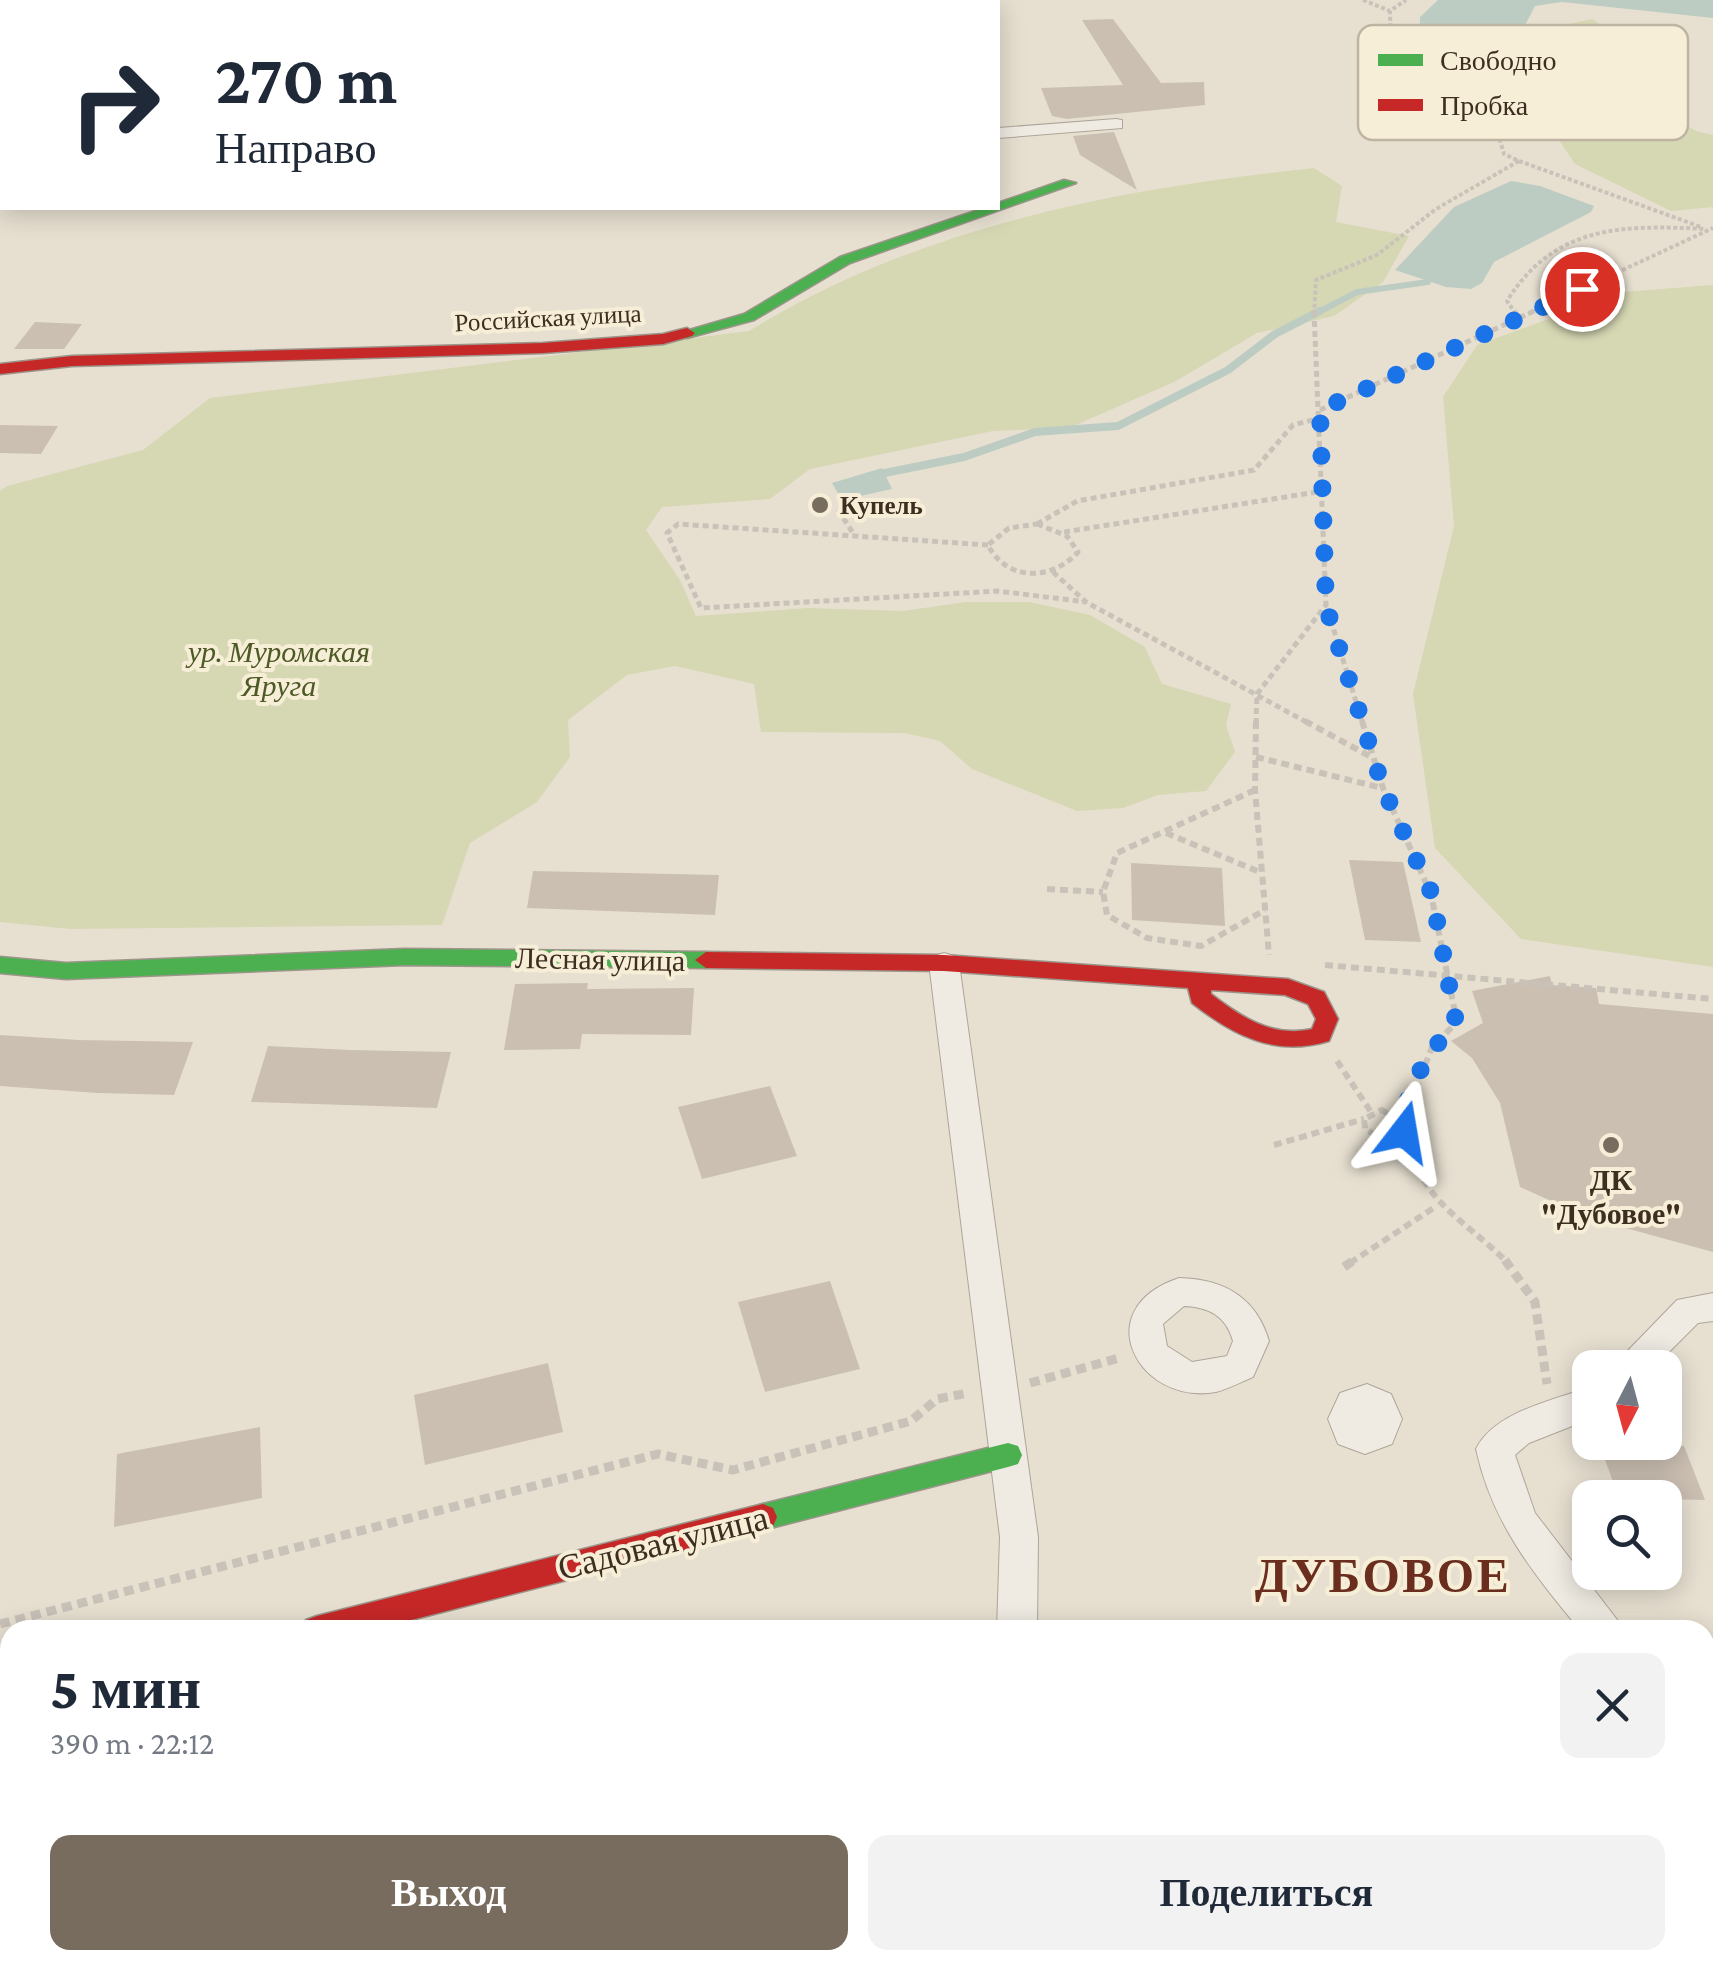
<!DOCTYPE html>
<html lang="ru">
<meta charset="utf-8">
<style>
body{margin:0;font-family:"Crimson Pro",serif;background:#f2f2f3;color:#1f2937;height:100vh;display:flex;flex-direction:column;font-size:38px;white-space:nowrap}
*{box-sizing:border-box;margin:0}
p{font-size:32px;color:#747a83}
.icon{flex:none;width:55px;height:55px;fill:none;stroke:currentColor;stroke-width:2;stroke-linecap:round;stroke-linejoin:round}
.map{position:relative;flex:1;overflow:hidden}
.drawer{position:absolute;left:0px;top:1620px;width:1715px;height:350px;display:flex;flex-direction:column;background:#fff;border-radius:30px 30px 0 0;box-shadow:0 5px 25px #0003}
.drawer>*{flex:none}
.top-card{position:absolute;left:0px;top:0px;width:1000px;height:210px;box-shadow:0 5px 25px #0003;background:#fff;color:#1f2937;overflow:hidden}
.needle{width:65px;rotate:186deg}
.tools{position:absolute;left:1572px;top:1350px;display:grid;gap:20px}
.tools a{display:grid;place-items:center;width:110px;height:110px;border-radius:20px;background:#fff;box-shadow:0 5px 25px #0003;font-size:50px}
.pin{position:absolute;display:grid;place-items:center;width:85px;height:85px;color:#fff;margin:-42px;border:5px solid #fff;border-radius:50%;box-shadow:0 2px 10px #0007}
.me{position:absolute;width:110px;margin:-55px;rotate:14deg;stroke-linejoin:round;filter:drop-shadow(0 0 8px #0008)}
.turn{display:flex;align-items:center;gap:35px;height:210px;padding:0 50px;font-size:45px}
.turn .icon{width:130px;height:130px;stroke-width:2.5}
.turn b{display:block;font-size:70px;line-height:85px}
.round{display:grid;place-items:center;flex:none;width:105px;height:105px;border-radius:20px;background:#f2f2f3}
.summary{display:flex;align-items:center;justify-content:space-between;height:170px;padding:0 50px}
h1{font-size:60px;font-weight:700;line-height:75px}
.action{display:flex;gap:20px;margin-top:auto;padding:20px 50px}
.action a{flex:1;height:115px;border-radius:20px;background:#786c5e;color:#fff;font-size:40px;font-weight:700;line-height:115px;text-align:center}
.action a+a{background:#f2f2f3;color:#1f2937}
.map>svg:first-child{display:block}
</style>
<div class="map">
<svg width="1713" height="1970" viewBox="0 0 1713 1970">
<rect width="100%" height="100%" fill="#e7e0d1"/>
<path fill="#e6dfc2" d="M50,0H627L636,2H65Z"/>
<g fill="#d6d7b3">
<path d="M1592,19L1618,36L1617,52L1600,73L1696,131L1713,135V207L1671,211L1575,164L1555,134L1548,107L1510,77L1528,33Z"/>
<path d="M1314,168L1342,186L1336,222L1409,236L1383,282L1334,316L1257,333L1176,381L1069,428L993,431L810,469L770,499L662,507L646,530L680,580L696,616L808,608L903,611L966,602H1029L1090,615L1145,647L1162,684L1231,704L1226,725L1235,752L1206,791L1158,795L1123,808L1077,811L972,769L940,741L905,733L761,732L754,684L675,666L627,675L568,720L570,757L537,802L470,843L442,925L70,929L0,922V491L7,486L143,450L210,398L749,331C920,226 1116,189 1314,168Z"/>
<path d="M1713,285V967L1521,939L1435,848L1413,694L1454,526L1443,397L1477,345L1623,292Z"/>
</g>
<g fill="#bcccc2">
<path d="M1438,0H1713V18L1562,2L1535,6L1499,75L1544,114L1536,125L1512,130L1420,62V17Z"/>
<path d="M1511,181L1540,186L1594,206L1591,212L1494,262L1482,283L1471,289L1446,287L1395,270L1454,207Z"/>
<path d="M882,468L892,489L842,500L832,483Z"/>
</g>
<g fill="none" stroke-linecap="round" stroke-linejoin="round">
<path stroke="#bcccc2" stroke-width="6" d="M1315,314L1357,292L1428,282"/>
<path stroke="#bcccc2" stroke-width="8" d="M875,475L964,457L1035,432L1118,426L1228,370L1275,334L1320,311"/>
</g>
<g fill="#cbbfb2">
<path d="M1113,19L1161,83L1204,82L1205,105L1067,119L1052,116L1041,88L1123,85L1082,20Z"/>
<path d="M1114,132L1137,190L1080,155L1073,136Z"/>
<path d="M35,322L82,324L64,349H14Z"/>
<path d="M0,425L58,426L41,454L0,453Z"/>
<path d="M1349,860L1403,862L1421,942L1365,940Z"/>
<path d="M1131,863L1222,868L1225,926L1132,920Z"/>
<path d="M533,871L719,875L715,915L527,908Z"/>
<path d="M1550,976L1552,985L1596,988L1599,1004L1713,1014V1252L1589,1218L1520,1187L1500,1103L1472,1058L1451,1041L1483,1023L1472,991Z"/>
<path d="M588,983L587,989L694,988L691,1035L582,1034L580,1049L504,1050L515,984Z"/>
<path d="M0,1035L79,1040L193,1042L174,1095L98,1093L0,1086Z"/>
<path d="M268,1046L350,1050L451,1052L437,1108L251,1102Z"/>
<path d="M770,1086L797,1156L702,1179L678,1107Z"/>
<path d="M830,1281L860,1369L765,1392L738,1302Z"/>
<path d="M548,1363L563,1432L425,1465L414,1395Z"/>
<path d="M260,1427L262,1498L114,1527L117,1454Z"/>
<path d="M1684,1446L1705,1500L1619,1498L1601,1449Z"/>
</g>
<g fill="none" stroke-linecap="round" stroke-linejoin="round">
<g stroke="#ada599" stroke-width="2">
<g id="street">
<rect x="0" y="58" width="2" height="10"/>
<path d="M1116,119L1122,120V128L998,138V128Z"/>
<path d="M944,953L954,956L959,963L1038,1537L1037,1630H997L1000,1537L929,963L934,956Z"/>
<path d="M1179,1278C1224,1279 1256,1297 1269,1341L1253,1377C1241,1382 1228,1389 1216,1392C1139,1406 1086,1309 1179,1278ZM1184,1306C1209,1307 1226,1316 1233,1341L1227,1356L1192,1362L1167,1346L1163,1324Z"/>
<path d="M1713,1293V1321L1698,1323L1653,1368H1611L1677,1300Z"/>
<path d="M1367,1384L1391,1394L1402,1419L1392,1444L1365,1454L1338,1444L1328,1419L1340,1393Z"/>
<path d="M1590,1387V1419L1529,1443L1515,1455L1535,1513L1625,1630H1580C1533,1573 1492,1523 1476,1449C1494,1412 1554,1400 1590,1387Z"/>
<path d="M10,1675V1715L0,1716V1676Z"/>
<path d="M1705,1732L1713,1735V1783L1705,1779Z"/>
<path d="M1705,1857L1713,1858V1902L1705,1901Z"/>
<rect x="997" y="1960" width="44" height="10"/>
</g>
</g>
<g stroke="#9c958a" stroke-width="3">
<g id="fast">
<path d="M1064,180L1076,183L850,263L754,320L687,338L679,333L744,314L840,257L984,208H998V203Z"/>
<path d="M404,949L706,952L717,960L706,968L404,965L66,979L0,973V957L66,963Z"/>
<path d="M1008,1443L1018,1446L1022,1455L1018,1464L1008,1467L763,1530L753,1526L749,1517L753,1508L763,1504Z"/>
</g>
</g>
<g stroke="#9c958a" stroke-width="3">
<g id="jam">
<path d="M687,328L695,333L692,336L663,344L543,353L72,366L0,374V364L72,356L543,343L663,334Z"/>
<path d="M706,952L944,955L1288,979L1324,992L1338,1019L1329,1041C1275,1057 1234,1036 1192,1003L1188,988L944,971L706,968L695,960ZM1211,990L1285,995L1308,1004L1316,1019L1312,1029C1272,1038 1241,1017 1211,994Z"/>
<path d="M763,1504L773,1508L777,1517L773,1526L763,1530L372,1630H302L306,1620L317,1616Z"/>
</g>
</g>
<g stroke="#c8c2b9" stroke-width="4" stroke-dasharray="4 2.5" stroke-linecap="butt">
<path d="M1363,0L1390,11"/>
<path d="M1519,161L1701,227"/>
<path d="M1314,314L1316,280L1377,255L1436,209L1519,161L1504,154L1496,127L1391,49L1390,11L1406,0"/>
<path d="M1516,314L1507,301C1555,224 1624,225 1706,229"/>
<path d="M1528,314L1713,228"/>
</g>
<g stroke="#c8c2b9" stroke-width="5" stroke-dasharray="6 4" stroke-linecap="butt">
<path d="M1314,311L1326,605L1363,724"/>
<path d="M1514,311L1520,319"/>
<path d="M1320,410L1534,311"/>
<path d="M838,510L853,533"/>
<path d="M1037,524L1077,501L1254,470L1293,425L1320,418"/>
<path d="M1037,524L1067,536L1078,552C1052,581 1007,582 988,545L1009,528Z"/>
<path d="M1064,532L1323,491"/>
<path d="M988,545L678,524L667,533L701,608L998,591L1086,602"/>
<path d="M1053,572L1086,602L1310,724"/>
<path d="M1256,724L1257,694L1326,605"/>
</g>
<g stroke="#c8c2b9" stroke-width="6" stroke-dasharray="8 5" stroke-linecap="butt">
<path d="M1256,721L1255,790L1269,955"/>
<path d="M1305,721L1371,757"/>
<path d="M1362,721L1383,788L1431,894L1457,1022L1432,1047L1403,1123"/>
<path d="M1256,757L1382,788"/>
<path d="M1255,790L1117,853L1103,892L1107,915L1147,938L1201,946L1265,910"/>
<path d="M1166,833L1262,873"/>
<path d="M1047,889L1103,892"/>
<path d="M1325,965L1713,999"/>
<path d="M1337,1061L1371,1112"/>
<path d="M1382,1110L1403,1123L1404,1132L1384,1140L1365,1129L1364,1119Z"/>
<path d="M1404,1132C1423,1204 1459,1215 1508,1263"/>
<path d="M1274,1145L1364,1119"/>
<path d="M1350,1263L1435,1207"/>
</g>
<g stroke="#c8c2b9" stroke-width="9" stroke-dasharray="10 6" stroke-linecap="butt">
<path d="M1505,1260L1535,1302L1547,1384"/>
<path d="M1344,1267L1354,1260"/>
<path d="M1030,1383L1119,1358"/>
<path d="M0,1624L658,1454L733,1470L911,1421L937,1399L968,1393"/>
</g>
<use href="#street" fill="#efebe3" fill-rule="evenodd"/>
<use href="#fast" fill="#4caf50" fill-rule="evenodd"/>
<use href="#jam" fill="#c62828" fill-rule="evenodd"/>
</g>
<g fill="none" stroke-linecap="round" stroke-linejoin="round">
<path stroke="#1a73e8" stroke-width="18" stroke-dasharray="0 32.4" d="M1404,1132C1401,1092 1431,1049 1456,1022L1432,894L1383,788L1326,606L1320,410L1582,289"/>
</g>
<g fill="#786c5e" stroke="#f7eed8" stroke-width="4">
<circle cx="820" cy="505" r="10"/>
<circle cx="1611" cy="1145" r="10"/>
</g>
<g text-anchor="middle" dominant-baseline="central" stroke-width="8" stroke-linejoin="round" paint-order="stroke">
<g font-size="25" fill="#3d2e20" stroke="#f7eed8">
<text transform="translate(548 318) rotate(-3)">Российская улица</text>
</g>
<g font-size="25" font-weight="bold" fill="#3d2e20" stroke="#f7eed8" text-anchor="start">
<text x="840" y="505">Купель</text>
</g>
<g font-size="30" font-style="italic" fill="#4d5a26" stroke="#f7eed8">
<text x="279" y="651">ур. Муромская<tspan x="279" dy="34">Яруга</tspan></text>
</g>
<g font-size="30" fill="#3d2e20" stroke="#f7eed8">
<text transform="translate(600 959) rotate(1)">Лесная улица</text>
</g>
<g font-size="30" font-weight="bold" fill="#3d2e20" stroke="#f7eed8">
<text x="1611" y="1179">ДК<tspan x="1611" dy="34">"Дубовое"</tspan></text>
</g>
<g font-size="35" fill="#3d2e20" stroke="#f7eed8">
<text transform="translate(663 1543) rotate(-14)">Садовая улица</text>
</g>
<g font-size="48" font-weight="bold" letter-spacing="2.5" fill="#6b2e1e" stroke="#f7eed8">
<text x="1383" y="1575">ДУБОВОЕ</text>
</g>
</g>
<rect x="1358" y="25" width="330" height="115" rx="15" fill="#f7eed8" stroke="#bfb4a1" stroke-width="2.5"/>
<rect x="1378" y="54" width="45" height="12" fill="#4caf50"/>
<rect x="1378" y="99" width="45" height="12" fill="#c62828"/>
<g font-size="28" fill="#3d2e20">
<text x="1440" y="70">Свободно</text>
<text x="1440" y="115">Пробка</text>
</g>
</svg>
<div class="tools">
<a><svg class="needle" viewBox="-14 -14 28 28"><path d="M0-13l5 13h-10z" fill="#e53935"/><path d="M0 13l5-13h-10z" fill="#747a83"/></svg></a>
<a><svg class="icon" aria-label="search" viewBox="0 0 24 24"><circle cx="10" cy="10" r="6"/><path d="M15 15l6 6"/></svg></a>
</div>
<div class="pin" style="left:1582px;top:289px;background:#d93025"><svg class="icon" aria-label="arrive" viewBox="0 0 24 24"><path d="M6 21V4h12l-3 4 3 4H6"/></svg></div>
<svg class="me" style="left:1404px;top:1132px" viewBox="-20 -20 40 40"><path d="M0-17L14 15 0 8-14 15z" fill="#1a73e8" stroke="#fff" stroke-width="4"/></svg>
<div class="top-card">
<div class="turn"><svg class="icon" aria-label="right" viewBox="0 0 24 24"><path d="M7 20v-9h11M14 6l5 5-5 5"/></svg><div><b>270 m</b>Направо</div></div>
</div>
<section class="drawer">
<div class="summary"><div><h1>5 мин</h1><p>390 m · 22:12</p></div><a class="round"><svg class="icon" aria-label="close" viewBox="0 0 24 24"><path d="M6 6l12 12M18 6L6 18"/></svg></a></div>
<div class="action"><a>Выход</a><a>Поделиться</a></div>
</section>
</div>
